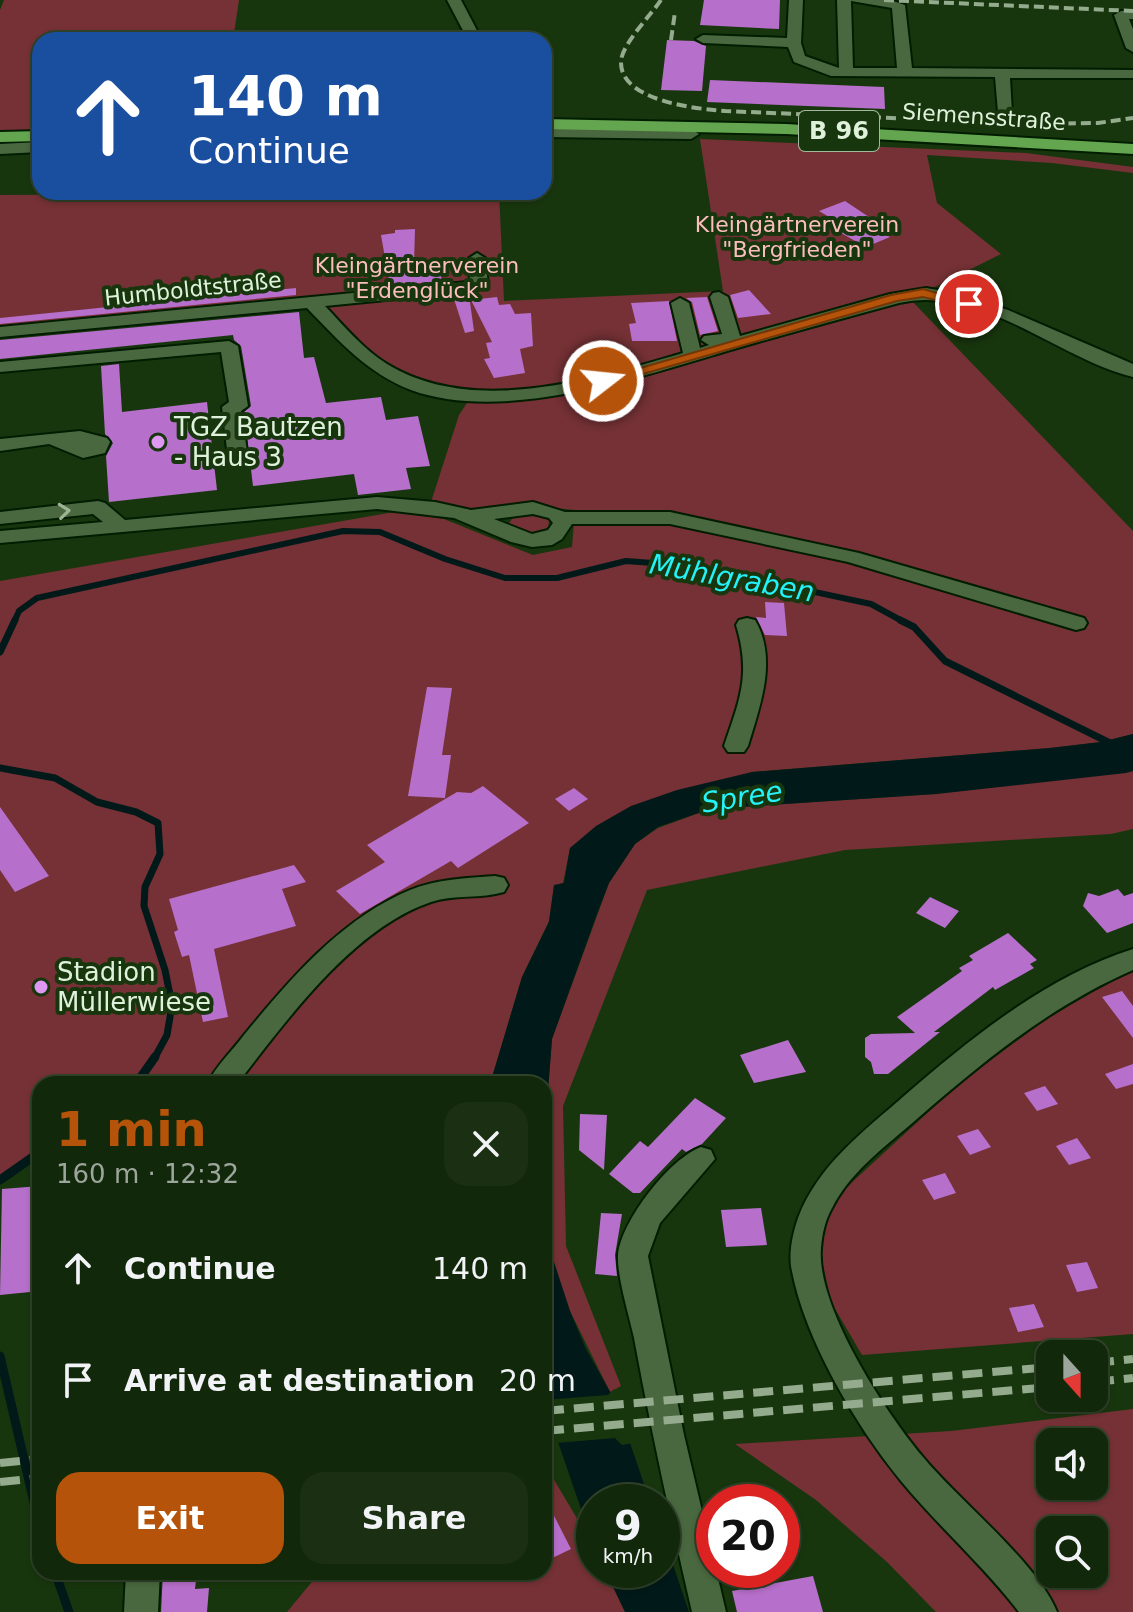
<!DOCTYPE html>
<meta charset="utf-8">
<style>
body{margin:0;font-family:"DejaVu Sans",sans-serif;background:#1b3013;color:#f1f3f6;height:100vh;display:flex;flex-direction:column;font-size:30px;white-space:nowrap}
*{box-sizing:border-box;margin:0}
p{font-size:26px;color:#9ca69c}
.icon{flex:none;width:44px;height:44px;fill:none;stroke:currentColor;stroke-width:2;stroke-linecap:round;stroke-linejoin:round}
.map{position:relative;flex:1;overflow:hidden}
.panel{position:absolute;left:32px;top:1076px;width:520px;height:504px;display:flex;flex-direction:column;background:#12280a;border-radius:24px;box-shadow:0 2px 6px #0004,0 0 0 2px #31442b}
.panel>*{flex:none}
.hud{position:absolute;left:32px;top:32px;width:520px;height:168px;border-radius:24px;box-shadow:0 2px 6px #0004,0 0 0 2px #31442b;background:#1a4fa0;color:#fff;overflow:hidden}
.needle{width:52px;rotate:159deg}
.buttons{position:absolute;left:1036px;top:1340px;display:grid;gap:16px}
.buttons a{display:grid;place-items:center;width:72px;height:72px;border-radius:16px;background:#12280a;box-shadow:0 2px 6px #0004,0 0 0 2px #31442b;font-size:40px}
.speed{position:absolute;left:576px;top:1484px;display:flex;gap:16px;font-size:40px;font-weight:700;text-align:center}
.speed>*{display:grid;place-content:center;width:104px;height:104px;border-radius:50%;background:#12280a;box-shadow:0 2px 6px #0004,0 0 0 2px #31442b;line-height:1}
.speed small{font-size:20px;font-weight:400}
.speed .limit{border:12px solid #d22;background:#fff;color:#111}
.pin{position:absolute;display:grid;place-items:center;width:68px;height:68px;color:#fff;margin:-34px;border:4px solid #fff;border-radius:50%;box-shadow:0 2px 8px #0007}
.me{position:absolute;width:88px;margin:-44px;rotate:74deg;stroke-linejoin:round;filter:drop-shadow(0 0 6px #0008)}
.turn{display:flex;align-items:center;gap:28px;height:168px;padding:0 24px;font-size:36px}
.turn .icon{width:104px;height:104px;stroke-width:2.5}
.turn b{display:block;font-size:56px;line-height:68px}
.round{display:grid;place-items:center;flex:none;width:84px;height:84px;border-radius:24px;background:#1b3013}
.overview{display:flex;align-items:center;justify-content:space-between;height:136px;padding:0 24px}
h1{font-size:48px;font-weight:700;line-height:60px;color:#b45309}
.button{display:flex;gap:16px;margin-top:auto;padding:16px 24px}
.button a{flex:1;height:92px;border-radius:24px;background:#b45309;color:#fff;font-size:32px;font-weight:700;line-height:92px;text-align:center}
.button a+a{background:#1b3013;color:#f1f3f6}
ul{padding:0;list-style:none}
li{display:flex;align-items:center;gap:24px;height:112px;padding:0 24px}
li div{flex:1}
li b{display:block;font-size:30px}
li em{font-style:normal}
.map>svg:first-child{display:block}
</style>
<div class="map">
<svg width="1133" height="1612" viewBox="0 0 1133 1612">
<rect width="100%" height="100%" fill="#18360e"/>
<g fill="#753135" fill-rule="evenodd">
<path d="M4,0H239L233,40H40V130L0,131V10Z"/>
<path d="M700,139L1026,153L1133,167V173L1052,163L927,155L937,203L1001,254L923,293L605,378L530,388L450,390L385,368L314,297L0,328V195L499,192L504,301L723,291Z"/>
<path d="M910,299L1133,531V734L1101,742L1050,748L752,772L570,848L563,883L554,886L549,921L522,977L490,1084H40V1152L0,1180V581L394,512L444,519L533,555L572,547L575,510L511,504L473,510L431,502L459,415L471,397L518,398Z"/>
<path d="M530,514L549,520L548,529L529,534L507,526L512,519Z"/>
<path d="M1133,771V829L1111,834L845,850L647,890L563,1106L566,1246L621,1386L610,1392L570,1311L544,1235V1144L552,1039L609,883L635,844L658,828L710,809L935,794Z"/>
<path d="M1133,969V1334L862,1355L831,1302L818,1241L837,1196L961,1082L1048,1018Z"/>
<path d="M1133,1409V1612H936L887,1562L816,1500L735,1444L951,1431ZM1050,1442H1094V1486H1050ZM1050,1530H1094V1574H1050Z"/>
<path d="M544,1463L594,1547V1570H605L625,1612H287L320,1572H544Z"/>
</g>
<g fill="#02191a">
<path d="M1133,734V771L1126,773L936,794L710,809L658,827L635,844L609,883L597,914L552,1039L544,1141V1084H490L522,977L549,922L554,885L564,883L570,848L596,826L631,806L677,790L752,772L1050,748L1101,742Z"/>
<path d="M544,1231L570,1311L586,1349L617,1404L650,1502H594V1547L544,1401Z"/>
<path d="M662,1532L689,1612H625L605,1570H662Z"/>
</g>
<path fill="#18360e" d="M614,1389L621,1403L634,1443L622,1445L615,1438L556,1443L544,1411V1400L608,1395Z"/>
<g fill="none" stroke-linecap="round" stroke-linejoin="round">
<path stroke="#02191a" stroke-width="6" d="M14,622L19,611L37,598L343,531L380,532L445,559L505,578H557L626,561L693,566L871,604L904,622"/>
<g stroke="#02191a" stroke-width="7">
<path d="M900,620L914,627L945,661L1112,744"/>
<path d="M0,652L15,620"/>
<path d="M0,768L55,778L97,802L136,812L158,823L160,854L145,887L144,906L165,970L172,1005L167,1035L154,1059"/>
</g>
<g stroke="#02191a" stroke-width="9">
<path d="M136,1084L155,1057"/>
<path d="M0,1180L40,1152"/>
<path d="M0,1356L40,1528"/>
<path d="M55,1572L69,1612"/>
</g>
</g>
<g fill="#b66fca">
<path d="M704,0H780L779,29L700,25Z"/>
<path d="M667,40L694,41L706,46L702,91L661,90Z"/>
<path d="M710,80L884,87L885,109L707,102Z"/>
<path d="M845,201L875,221L846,227L819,211Z"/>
<path d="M867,224L890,237L866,247L841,233Z"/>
<path d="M415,229L414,265L438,263L442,281L390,286L381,235L395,233V230Z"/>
<path d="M296,288V295L0,324V318Z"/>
<path d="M749,290L771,314L738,318L730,295Z"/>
<path d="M469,295L474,331L465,333L453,296Z"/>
<path d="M497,297L499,305L510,304L515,314L531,313L533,346L520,349L525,373L494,378L484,359L490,358L486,343L492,342L471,300Z"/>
<path d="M707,297L718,331L700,335L692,302L686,298Z"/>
<path d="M669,301L677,341H632L629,324L636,323L631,303Z"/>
<path d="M299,312L304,358L314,357L326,403L381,397L386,420L418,416L430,466L406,468L411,489L358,495L354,474L253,486L244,412L251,406L241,346L234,340L233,335L0,359V340Z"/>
<path d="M119,364L122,412L207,402L217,490L109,502L106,456L113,443L105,434L101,366Z"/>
<path d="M765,602L784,603L787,636L765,635L756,617L766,618Z"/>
<path d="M427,687L452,688L442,755H451L445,798L408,796Z"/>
<path d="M483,786L529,823L458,868L451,861L360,914L336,891L385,862L367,845L457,792L471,793Z"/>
<path d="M574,788L588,799L569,811L555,799Z"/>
<path d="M0,807L49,876L15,892L0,870Z"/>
<path d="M294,865L306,882L282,889L296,926L214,949L228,1017L203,1022L189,955L182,957L174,932L178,930L169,899Z"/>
<path d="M1118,889L1124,896L1133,893V923L1107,933L1083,906L1088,893L1099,896Z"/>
<path d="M930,897L959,911L945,928L916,913Z"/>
<path d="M1008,933L1037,960L1030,964L1034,968L995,990L993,987L934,1032H940L888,1074H874L871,1062L865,1057V1038L871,1034L915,1033L897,1017L962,971L959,968L973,960L969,956Z"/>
<path d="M1122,991L1133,1006V1038L1102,997Z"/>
<path d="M788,1040L806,1072L754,1083L740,1055Z"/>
<path d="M1133,1064V1084L1116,1089L1105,1074Z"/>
<path d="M1045,1086L1058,1104L1037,1111L1024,1093Z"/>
<path d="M695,1098L726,1118L702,1144L686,1152L682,1149L640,1193H633L609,1174L640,1141L648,1147Z"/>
<path d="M580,1114L607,1115L604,1170L579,1150Z"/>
<path d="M978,1129L991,1147L970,1155L957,1136Z"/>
<path d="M1077,1138L1091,1158L1069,1165L1056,1146Z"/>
<path d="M945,1173L956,1193L934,1200L922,1180Z"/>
<path d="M40,1186V1291L0,1295L2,1189Z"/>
<path d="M761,1208L767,1245L726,1247L721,1210Z"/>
<path d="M601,1213L622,1214L615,1255L617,1276L595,1274Z"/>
<path d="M1087,1262L1098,1288L1077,1292L1066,1265Z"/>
<path d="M1034,1304L1044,1327L1018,1332L1009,1308Z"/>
<path d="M544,1496L571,1549L544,1562Z"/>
<path d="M163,1572H197L195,1589L209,1588L207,1612H161Z"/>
<path d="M813,1576L823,1612H737L732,1591Z"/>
</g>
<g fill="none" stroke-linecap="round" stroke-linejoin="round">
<g stroke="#011d00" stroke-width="4">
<g id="minor">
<path d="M447,0H461L482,40H468Z"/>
<path d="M789,0H803L801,43L805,56L839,68L837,0H890L905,5L912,68L1133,70V78H1010L1012,112L1005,116L998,112L995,77L831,76L794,62L788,47L703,43L696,39L703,35L787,38ZM851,1L892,8L897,68H853Z"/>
<path d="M1121,11H1133V19H1129L1133,29V52L1126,48L1114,15Z"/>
<path d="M544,127L691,129L699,134L691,139L544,137Z"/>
<path d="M40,142V152L0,154V144Z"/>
<path d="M477,253L485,258L488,284L485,288L467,292L325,306C344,326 363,349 387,364C474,417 593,379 683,353L671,303L680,298L689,303L700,348L709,345L701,340L704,336L722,334L710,297L713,293L719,292L728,297L740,336L890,294L926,288L955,293L1008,310L1133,364V377C1057,358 981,284 899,303C844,318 789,333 734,349C643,376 504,424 411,390C367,373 339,341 307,308L0,337V327L467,282L470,281L469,258Z"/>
<path d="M229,341L238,346L248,406L241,411L248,458L238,464L228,458L222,407L229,402L221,352L0,372V362Z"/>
<path d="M80,431L107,438L110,442L105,453L83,458L49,444L0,451V439Z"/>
<path d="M377,497L435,502L471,510L533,502L565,512H670L859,553L1084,618L1087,623L1084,628L1076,630L848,562L670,524H572L562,539L552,545L532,547L511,542L454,518L377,509L0,543V531L103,522L93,514L0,524V512L98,501L105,503L125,520ZM533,514L549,518L553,523L548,530L532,534L494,519Z"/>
<path d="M747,618L755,620C778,659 760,706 748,746L744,752H728L724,746C740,699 751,674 736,625L739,620Z"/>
<path d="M495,876L504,878L508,885L504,892C481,899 455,894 431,902C353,928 286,1021 237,1084H207C216,1066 232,1051 244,1035C290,979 342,918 410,890C437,879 466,878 495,876Z"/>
<path d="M1133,949V970C1048,1007 979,1065 910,1125C882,1149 849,1174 832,1208C825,1220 822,1235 821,1248C816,1307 886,1413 923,1457C960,1502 1036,1561 1057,1612H1019C983,1565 938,1526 901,1481C856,1426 803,1337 791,1266C789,1250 793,1233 798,1218C818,1165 863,1132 904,1096C971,1038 1047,976 1133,949Z"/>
<path d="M701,1147L711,1150L715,1159L660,1223L648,1256L684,1435L726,1612H692C671,1521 651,1430 634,1338C629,1315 617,1277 618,1255C621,1221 670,1158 701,1147Z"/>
<path d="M126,1572H160L158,1612H124Z"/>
</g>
</g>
<g stroke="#011d00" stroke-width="4">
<g id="major">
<path d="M544,119L786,124L1133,144V154L786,134L544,129Z"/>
<path d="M40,131V141L0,142V132Z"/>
</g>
</g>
<use href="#minor" fill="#49683f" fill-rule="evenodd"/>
<use href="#major" fill="#64a54f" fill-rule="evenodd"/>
<g stroke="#94ab8d" stroke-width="4" stroke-dasharray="10 5" stroke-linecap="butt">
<path d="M661,0C651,15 621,45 621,62C620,101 697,109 725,111L1033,124L1098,123L1133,118"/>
<path d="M884,0L1133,11"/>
<path d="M671,40L675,12"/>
</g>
<g stroke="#94ab8d" stroke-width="8" stroke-dasharray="20 10" stroke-linecap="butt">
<path d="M1094,1363L1133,1359"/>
<path d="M1094,1382L1133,1378"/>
<path d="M544,1411L1050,1367"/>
<path d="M544,1431L1050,1387"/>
<path d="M0,1463L40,1459"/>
<path d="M0,1482L40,1478"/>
</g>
</g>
<defs><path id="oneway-chevron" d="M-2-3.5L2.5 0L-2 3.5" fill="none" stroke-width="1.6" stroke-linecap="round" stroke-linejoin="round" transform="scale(2)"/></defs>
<use stroke="#9cb394" href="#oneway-chevron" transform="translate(64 511) rotate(-6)"/>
<path fill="#b45309" stroke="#753606" stroke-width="2" d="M923,289L976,304L969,308L923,297L897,301L608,384L596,381L891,295Z"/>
<g fill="#de98f2" stroke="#18360e" stroke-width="3">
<circle cx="158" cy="442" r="8"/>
<circle cx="41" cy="987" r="8"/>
</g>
<g text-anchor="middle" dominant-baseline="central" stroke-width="8" stroke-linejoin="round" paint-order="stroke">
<g font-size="22" fill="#dff1da" stroke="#18360e">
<text transform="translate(984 117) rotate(4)">Siemensstraße</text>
<text transform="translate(193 289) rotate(-6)">Humboldtstraße</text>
</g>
<g font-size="22" fill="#fcbdbd" stroke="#18360e">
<text x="797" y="224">Kleingärtnerverein<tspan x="797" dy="25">"Bergfrieden"</tspan></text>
<text x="417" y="265">Kleingärtnerverein<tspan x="417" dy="25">"Erdenglück"</tspan></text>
</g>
<rect fill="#18360e" stroke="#a3b99d" stroke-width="2" x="799" y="111" width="80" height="40" rx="6"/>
<g font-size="24" font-weight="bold" fill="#dff1da">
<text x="839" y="131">B 96</text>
</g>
<g font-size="26" fill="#dff1da" stroke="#18360e" text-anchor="start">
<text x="174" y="427">TGZ Bautzen<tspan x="174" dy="30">- Haus 3</tspan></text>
<text x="57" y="972">Stadion<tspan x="57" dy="30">Müllerwiese</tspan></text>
</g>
<g font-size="28" font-style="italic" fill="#24f2f8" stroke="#18360e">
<text transform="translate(732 578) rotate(10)">Mühlgraben</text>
<text transform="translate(742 797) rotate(-9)">Spree</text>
</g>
</g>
</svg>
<div class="buttons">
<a><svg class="needle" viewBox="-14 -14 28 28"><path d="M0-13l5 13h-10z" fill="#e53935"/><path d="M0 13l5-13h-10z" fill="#9ca69c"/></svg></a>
<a><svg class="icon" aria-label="sound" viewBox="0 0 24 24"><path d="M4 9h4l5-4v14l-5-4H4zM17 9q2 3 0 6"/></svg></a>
<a><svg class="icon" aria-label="search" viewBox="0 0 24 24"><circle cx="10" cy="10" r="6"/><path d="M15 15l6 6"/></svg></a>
</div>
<div class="speed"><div>9<small>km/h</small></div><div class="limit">20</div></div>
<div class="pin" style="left:969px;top:304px;background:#d93025"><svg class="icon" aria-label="arrive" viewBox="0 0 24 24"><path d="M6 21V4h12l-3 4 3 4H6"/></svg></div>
<svg class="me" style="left:603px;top:381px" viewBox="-20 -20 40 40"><circle r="17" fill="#b45309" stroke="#fff" stroke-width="3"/><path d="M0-11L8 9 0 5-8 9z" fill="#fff"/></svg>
<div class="hud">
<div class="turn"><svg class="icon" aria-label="ahead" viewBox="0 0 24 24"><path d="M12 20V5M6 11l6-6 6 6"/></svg><div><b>140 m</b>Continue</div></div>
</div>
<section class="panel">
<div class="overview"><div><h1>1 min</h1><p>160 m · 12:32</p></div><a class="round"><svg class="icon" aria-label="close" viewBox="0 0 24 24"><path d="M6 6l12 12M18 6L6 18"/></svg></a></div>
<ul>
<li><svg class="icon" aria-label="ahead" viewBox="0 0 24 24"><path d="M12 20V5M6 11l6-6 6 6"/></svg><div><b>Continue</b></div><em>140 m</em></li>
<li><svg class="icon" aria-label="arrive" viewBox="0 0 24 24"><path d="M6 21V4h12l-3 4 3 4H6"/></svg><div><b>Arrive at destination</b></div><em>20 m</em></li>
</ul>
<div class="button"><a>Exit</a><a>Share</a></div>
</section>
</div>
